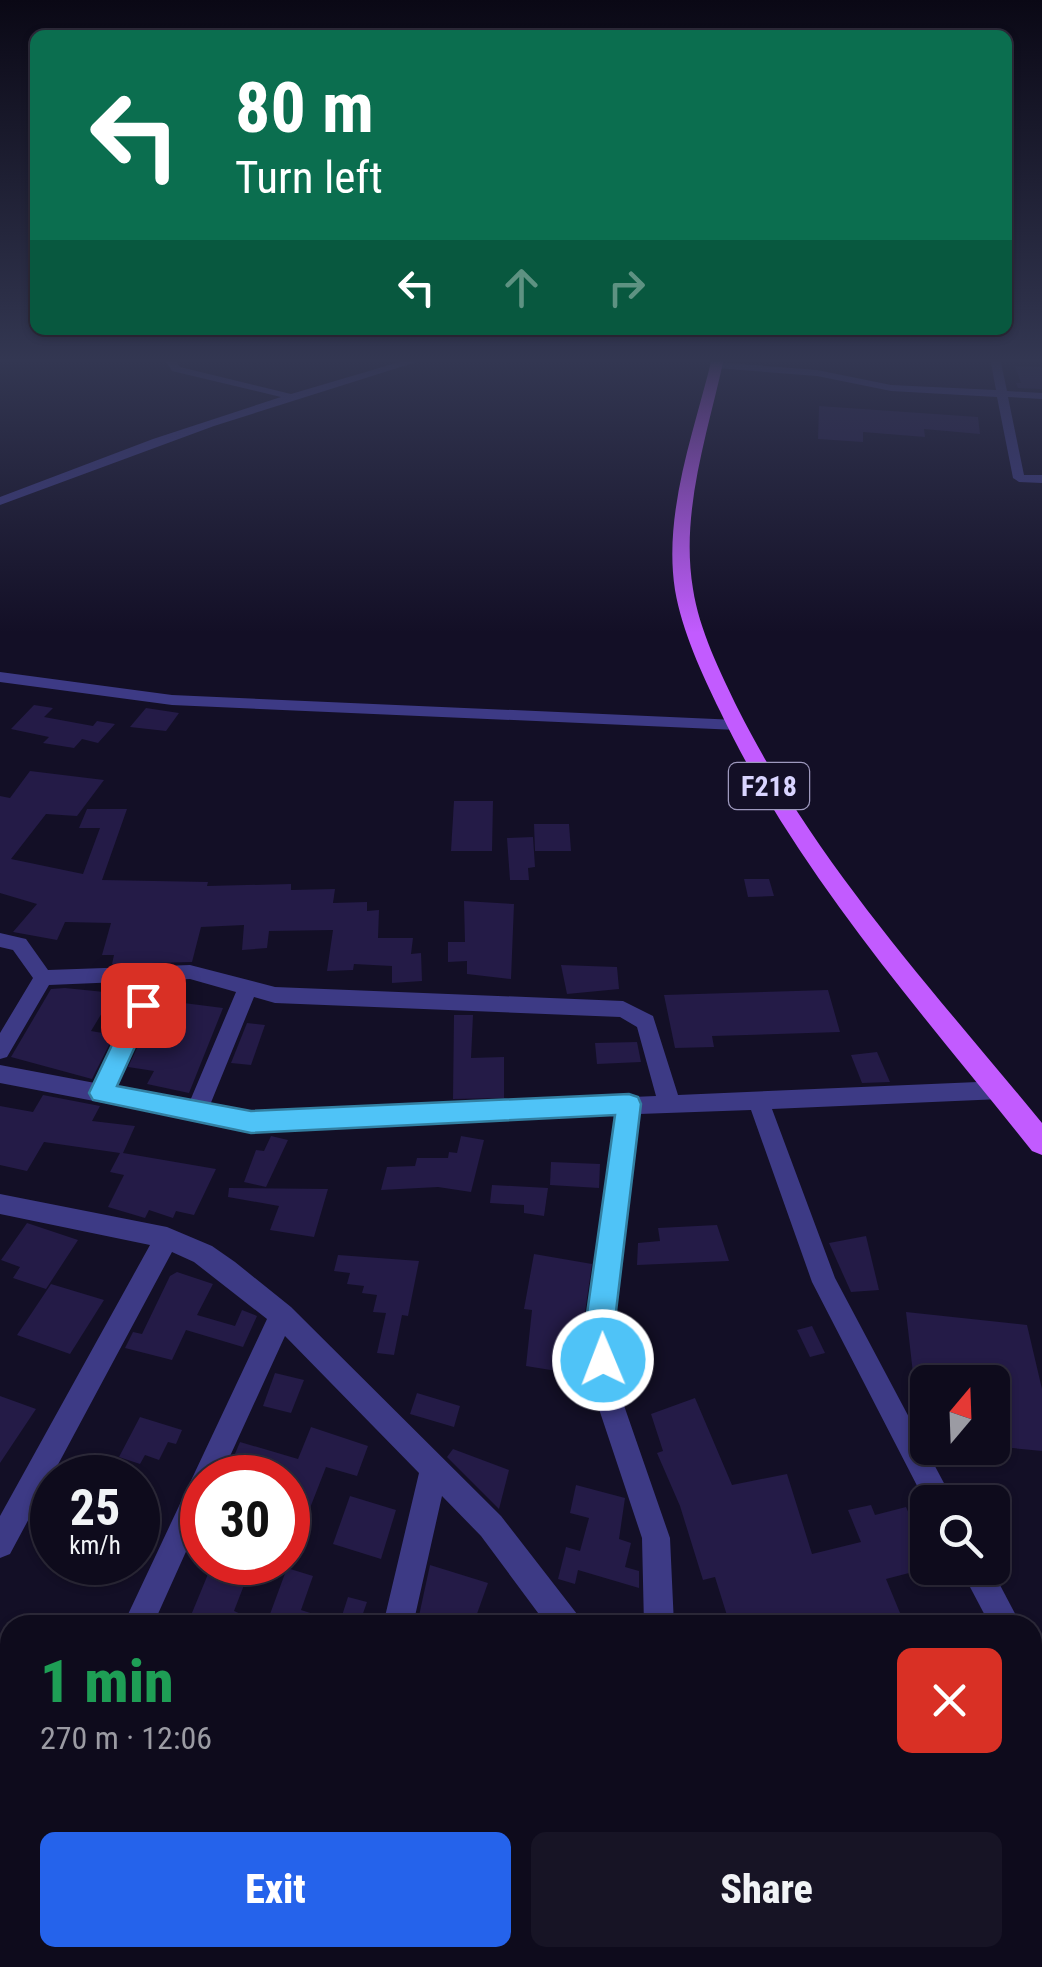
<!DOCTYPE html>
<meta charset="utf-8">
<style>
body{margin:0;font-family:"Roboto Condensed",sans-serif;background:#171425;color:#f1f3f6;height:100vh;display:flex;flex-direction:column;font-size:38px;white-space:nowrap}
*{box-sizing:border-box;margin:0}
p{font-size:32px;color:#9b9ba3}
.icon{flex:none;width:55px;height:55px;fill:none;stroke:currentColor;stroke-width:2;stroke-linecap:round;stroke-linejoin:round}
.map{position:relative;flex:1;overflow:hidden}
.details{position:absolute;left:0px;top:1615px;width:1042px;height:352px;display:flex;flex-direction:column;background:#0e0b1c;border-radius:30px 30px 0 0;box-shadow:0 2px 8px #0004,0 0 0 2px #2e2b3b}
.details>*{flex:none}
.guide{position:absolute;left:30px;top:30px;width:982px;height:305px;border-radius:15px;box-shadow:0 2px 8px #0004,0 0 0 2px #2e2b3b;background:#0b6e4f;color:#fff;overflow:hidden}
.needle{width:65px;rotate:19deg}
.tools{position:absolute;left:910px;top:1365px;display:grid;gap:20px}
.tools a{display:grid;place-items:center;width:100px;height:100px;border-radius:15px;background:#0e0b1c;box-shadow:0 2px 8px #0004,0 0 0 2px #2e2b3b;font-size:50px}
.speed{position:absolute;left:30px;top:1455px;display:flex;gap:20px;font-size:50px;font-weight:700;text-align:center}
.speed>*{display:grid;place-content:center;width:130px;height:130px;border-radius:50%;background:#0e0b1c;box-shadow:0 2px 8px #0004,0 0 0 2px #2e2b3b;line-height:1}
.speed small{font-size:25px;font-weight:400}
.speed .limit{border:15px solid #d22;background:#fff;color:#111}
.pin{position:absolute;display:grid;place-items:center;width:85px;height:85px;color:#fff;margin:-42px;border-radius:20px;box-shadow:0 5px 15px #0006}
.me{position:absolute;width:110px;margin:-55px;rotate:359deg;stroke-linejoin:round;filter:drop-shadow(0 0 8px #0008)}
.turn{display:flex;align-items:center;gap:35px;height:210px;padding:0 40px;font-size:45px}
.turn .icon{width:130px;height:130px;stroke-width:2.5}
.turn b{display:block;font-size:70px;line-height:85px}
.lanes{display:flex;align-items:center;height:95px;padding:0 40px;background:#0003;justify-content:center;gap:50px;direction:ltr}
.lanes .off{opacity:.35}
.round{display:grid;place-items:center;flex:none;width:105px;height:105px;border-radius:15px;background:#171425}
.head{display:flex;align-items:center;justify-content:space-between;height:170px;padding:0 40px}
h1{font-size:60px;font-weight:800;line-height:75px;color:#1e9e55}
.primary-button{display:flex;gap:20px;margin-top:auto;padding:20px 40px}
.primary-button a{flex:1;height:115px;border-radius:15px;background:#2563eb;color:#fff;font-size:40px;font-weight:800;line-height:115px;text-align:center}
.primary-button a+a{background:#171425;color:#f1f3f6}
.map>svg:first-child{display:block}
</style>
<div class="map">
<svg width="1042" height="1967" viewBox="0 0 1042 1967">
<rect width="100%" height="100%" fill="#130f26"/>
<g fill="#241b47">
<path d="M1015,366L1042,367V389L1018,388L1016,383H1021Z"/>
<path d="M819,406L978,417L980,434L924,429L925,437L863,432V442L818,439Z"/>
<path d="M34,705L53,708L44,717L93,726L97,721L115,724L98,743L82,739L74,748L43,743L49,737L11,729Z"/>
<path d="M146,708L179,713L166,731L130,727Z"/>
<path d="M30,771L104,780L77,816L46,814L11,859L83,874L100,828H79L87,809H127L102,880L208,882L207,886L291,884V890L335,889L333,903L367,902V911L379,910L378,938H413L411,954L421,953L422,981L392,983V966L354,964L353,970L327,971L333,930L269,931L267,948L242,950L244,925L201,927L192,962L112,964L114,955H102L111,923L65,922L57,940L13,932L37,904L0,893V796L10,798Z"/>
<path d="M454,801H493L492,851H451Z"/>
<path d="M534,824H569L571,851H535Z"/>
<path d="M533,837L535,867L528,868L529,880H510L507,838Z"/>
<path d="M744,879H769L774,896L748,897Z"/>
<path d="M464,901L514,904L511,979L467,974V961L448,962V942H465Z"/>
<path d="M561,965L617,967L619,989L567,994Z"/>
<path d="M65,988L114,993L91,1031L114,1035L92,1079L11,1057L51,989Z"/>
<path d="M828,990L840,1032L712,1036L714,1047L675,1048L664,995Z"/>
<path d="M160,1000L223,1008L189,1093L147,1084L154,1071L128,1067Z"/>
<path d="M454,1015H473L471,1058L504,1057V1098L453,1099Z"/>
<path d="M247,1023L265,1025L251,1065L231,1063Z"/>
<path d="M637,1042L641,1062L597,1064L595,1043Z"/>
<path d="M877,1052L890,1082L862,1083L851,1055Z"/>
<path d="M43,1095L100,1106L92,1121L135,1126L123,1153L216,1169L194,1215L176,1211L173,1218L149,1210L145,1218L108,1207L124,1175L110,1172L120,1153L44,1142L27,1171L0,1165V1106L33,1112Z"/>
<path d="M271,1136L288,1140L266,1187L244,1182L256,1150L264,1151Z"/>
<path d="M461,1136L484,1140L471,1192L438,1187L381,1190L387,1167L415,1166L417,1158H448L449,1152L457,1153Z"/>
<path d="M551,1162L600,1164L599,1188L550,1185Z"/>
<path d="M492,1185L548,1188L544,1216L524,1213V1205L490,1203Z"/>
<path d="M229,1188L328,1189L314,1237L270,1230L279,1206L228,1197Z"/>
<path d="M27,1223L78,1240L46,1289L13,1278L20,1267L1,1260Z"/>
<path d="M717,1225L729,1261L637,1265L638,1243L660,1241L658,1228Z"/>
<path d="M866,1236L879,1290L851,1292L829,1243Z"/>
<path d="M534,1254L592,1264L584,1319L576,1318L570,1362L559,1360L557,1371L526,1366L532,1310L524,1309Z"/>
<path d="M338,1255L419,1261L408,1316L402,1315L394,1355L377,1353L386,1313L373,1312L377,1295L362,1293L364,1286L347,1284L350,1273L334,1271Z"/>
<path d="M177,1272L213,1284L197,1315L235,1326L242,1310L257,1316L243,1347L186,1330L172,1360L125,1348L133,1332L142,1334L170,1276Z"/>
<path d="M51,1284L104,1300L70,1354L17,1335Z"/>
<path d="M906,1312L1027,1325L1042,1389V1451L992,1446V1382H914Z"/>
<path d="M812,1326L825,1353L810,1357L797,1330Z"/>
<path d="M275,1373L304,1380L291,1413L263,1406Z"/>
<path d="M417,1393L460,1406L454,1427L410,1414Z"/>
<path d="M0,1396L36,1409L0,1463Z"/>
<path d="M695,1398L732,1485L787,1474L812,1554L861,1542L848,1510L871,1505L875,1515L906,1507L922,1543L928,1541V1568L886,1579L905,1625H730L715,1577L703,1580L680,1506L657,1453L663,1451L651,1414Z"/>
<path d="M140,1417L182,1430L176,1444L168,1442L159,1460L145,1455L140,1464L119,1457Z"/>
<path d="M311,1427L368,1446L357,1476L326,1467L303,1526L288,1522V1478H239L242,1472L229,1468L240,1442L298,1459Z"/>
<path d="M453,1449L509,1470L499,1509L447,1457Z"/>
<path d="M576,1485L625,1498L619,1539L631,1543L625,1567L639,1571V1588L578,1570L575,1584L558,1579L566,1547L580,1551L589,1518L570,1513Z"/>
<path d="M350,1496L396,1510L381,1559L333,1544Z"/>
<path d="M213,1562L251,1567L234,1611L266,1625H187Z"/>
<path d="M430,1565L488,1583L473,1625H417Z"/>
<path d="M287,1568L313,1576L301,1610L335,1621L334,1625H266Z"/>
<path d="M348,1597L367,1602L359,1625H339Z"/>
</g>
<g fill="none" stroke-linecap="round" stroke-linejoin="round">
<g fill="#3d3a85" fill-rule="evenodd">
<path d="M164,358H174L180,367L291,394L413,358H429L214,426L0,505V497L153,439L281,397L172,371Z"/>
<path d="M990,358H1000L1007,391L1042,393V399L1008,397L1024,475H1042V483L1019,482L1013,478L997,397L891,391L817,376L716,368L711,365L716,362L817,370L891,385L996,390Z"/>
<path d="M0,672L172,695L737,720L745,725L737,730L172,705L0,682Z"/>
<path d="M0,933L26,939L48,970L190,965L275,987L623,1001L653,1016L678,1095L1001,1081L1009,1084L1012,1090L1009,1096L1001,1099L772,1109L835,1278L954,1502H928V1507L812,1282L751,1110L639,1114L613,1329L619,1391L670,1538L674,1625H644L642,1538L593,1391L587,1329L617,1115L251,1131L0,1083V1065L95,1083L144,981L49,985L7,1057L0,1059V1033L33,978L13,950L0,947ZM190,979L236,992L190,1101L115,1087L165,980ZM254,997L275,1003L620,1017L637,1027L656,1096L251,1113L210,1105Z"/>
<path d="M0,1194L167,1227L212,1246L235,1262L291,1307L501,1516L577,1614L581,1625H547L481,1536L442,1496L413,1625H383L419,1473L285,1336L220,1478H202V1516L153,1625H123L267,1319L194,1262L172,1252L10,1554L0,1558V1516L150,1245L0,1214Z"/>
<path d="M960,1568H991L1021,1625H990Z"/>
<path d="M1032,1659L1042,1663V1707L1032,1704Z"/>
<path d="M0,1694L10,1696V1728L0,1726Z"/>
<path d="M74,1958H110L107,1967H71Z"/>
<path d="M304,1958H340L338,1967H302Z"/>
<path d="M529,1958H565L562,1967H526Z"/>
<path d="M818,1958H858L862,1967H822Z"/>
</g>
<path fill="#c25bff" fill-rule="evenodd" d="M712,358H724C708,433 680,511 693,589C699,629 720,672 738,709C816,864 932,989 1042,1123V1155L1032,1151C920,1010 798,875 720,711C702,674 682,631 675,590C663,513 694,432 712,358Z"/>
</g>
<linearGradient id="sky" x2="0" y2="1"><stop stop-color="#0a0815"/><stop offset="0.57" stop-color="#333752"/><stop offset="1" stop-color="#333752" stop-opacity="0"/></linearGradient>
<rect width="1042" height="633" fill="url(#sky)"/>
<path fill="#4fc3f7" stroke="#337fa1" stroke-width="2.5" d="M143,996L154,1005L117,1086L251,1111L629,1094L638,1097L641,1104L614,1328L618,1360L613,1370L603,1374L593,1370L585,1328L615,1115L251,1133L93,1100L89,1093L131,1005Z"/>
<g text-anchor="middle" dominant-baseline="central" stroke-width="10" stroke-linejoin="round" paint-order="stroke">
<rect fill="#130f26" stroke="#9e99be" stroke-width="2.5" x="729" y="763" width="80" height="46" rx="8"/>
<g font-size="28" font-weight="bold" fill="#d9d4ff">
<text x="769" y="786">F218</text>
</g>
</g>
</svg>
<div class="tools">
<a><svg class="needle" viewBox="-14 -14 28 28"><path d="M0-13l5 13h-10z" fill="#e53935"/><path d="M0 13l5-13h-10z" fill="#9b9ba3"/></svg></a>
<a><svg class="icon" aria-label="search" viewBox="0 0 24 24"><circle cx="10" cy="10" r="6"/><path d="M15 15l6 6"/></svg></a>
</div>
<div class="speed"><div>25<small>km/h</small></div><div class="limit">30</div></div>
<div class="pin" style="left:143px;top:1005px;background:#d93025"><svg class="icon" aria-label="arrive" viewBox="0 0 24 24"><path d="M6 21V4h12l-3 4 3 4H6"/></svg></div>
<svg class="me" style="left:603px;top:1360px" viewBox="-20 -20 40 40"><circle r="17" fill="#4fc3f7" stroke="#fff" stroke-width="3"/><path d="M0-11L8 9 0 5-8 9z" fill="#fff"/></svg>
<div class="guide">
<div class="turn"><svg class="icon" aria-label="left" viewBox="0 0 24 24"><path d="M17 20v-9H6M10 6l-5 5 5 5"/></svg><div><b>80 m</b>Turn left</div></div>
<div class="lanes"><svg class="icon" aria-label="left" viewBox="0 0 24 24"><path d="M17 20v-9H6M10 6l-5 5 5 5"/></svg><svg class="icon off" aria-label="ahead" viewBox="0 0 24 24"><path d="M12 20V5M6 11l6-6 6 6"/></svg><svg class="icon off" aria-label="right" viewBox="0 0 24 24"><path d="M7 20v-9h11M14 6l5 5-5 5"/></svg></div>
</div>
<section class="details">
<div class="head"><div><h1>1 min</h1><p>270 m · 12:06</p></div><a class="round" style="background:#d93025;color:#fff"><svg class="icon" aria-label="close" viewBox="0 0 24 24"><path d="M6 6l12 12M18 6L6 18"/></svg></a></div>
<div class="primary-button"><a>Exit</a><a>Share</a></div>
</section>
</div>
